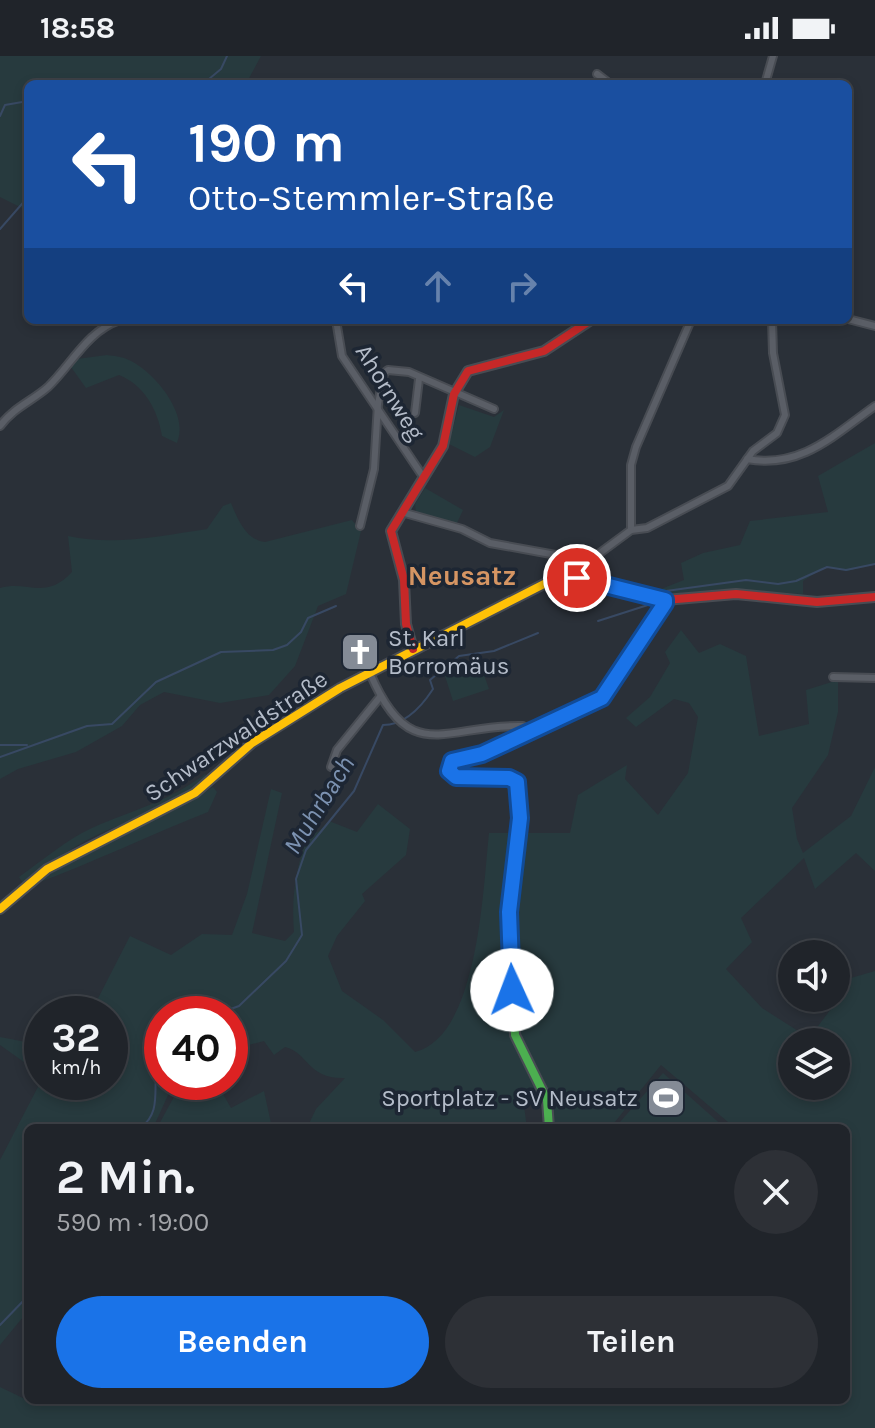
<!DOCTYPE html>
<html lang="de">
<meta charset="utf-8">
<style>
body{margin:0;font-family:Karla,sans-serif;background:#2d3036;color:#f1f3f6;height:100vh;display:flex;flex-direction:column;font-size:30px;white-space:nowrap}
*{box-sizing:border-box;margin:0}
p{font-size:26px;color:#a2a4a8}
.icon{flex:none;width:44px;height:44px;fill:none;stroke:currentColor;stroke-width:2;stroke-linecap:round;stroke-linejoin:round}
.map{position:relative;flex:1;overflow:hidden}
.drawer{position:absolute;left:24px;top:1068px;width:826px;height:280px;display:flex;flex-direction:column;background:#20242a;border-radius:12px;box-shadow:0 4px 12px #0003,0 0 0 2px #3d4147}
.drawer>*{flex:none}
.guide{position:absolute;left:24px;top:24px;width:828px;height:244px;border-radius:12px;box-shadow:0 4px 12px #0003,0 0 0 2px #3d4147;background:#1a4fa0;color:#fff;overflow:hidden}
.controls{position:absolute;left:778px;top:884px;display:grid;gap:16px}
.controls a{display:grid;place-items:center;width:72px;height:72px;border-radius:50%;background:#20242a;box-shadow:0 4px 12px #0003,0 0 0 2px #3d4147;font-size:40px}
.speed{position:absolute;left:24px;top:940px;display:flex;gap:16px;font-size:40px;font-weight:700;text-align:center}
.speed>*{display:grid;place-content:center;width:104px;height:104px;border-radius:50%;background:#20242a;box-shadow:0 4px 12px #0003,0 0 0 2px #3d4147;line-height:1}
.speed small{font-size:20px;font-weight:400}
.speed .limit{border:12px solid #d22;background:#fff;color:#111}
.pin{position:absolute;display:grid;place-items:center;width:68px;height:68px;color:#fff;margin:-34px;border:4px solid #fff;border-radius:50%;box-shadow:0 2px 8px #0007}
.me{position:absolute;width:88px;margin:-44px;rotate:358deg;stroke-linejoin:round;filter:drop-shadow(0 0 6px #0008)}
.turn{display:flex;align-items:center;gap:28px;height:168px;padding:0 32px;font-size:36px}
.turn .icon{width:104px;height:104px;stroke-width:2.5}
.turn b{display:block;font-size:56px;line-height:68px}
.lanes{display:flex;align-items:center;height:76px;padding:0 32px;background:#0003;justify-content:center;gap:40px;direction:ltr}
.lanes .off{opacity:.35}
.round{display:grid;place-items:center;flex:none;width:84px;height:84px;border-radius:42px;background:#2d3036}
.overview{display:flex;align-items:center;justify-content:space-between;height:136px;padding:0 32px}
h1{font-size:48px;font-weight:700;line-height:60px}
.primary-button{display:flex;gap:16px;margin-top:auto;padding:16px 32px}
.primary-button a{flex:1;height:92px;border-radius:48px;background:#1a73e8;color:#fff;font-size:32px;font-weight:700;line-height:92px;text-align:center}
.primary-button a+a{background:#2d3036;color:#f1f3f6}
.status{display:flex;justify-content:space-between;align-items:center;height:56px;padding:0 40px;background:#20242a;direction:ltr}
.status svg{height:22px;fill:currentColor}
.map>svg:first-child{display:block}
</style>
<div class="status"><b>18:58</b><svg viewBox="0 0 49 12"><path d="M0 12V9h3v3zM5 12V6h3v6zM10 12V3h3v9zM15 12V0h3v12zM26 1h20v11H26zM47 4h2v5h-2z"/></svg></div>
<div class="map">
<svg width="875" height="1372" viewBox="0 0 875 1372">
<rect width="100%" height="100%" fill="#2a3038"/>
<g fill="#273a3e" fill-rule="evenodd">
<path d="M0,0H261L246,28H28V155L0,141Z"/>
<path d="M107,299C115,300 124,301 131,305C155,317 190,359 177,387L162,380C158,354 144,329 119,319L86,332L71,311L77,303Z"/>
<path d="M459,349L494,361L504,354L490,391L475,401L449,388Z"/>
<path d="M875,387V508L847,515L826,510L803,525V538L724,533L670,538L656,535L684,524L681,507L703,497L740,489L750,465L828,456L818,420Z"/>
<path d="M425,432L463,454L456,469L416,456L415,448Z"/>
<path d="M231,447C238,464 246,484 265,486L352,464L361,475L346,538L318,550L295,610L269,639L220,647L164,636L140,649L122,670L76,696L18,713L0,723V532C28,524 45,545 72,516L68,480C115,490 160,480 207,473L223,450Z"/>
<path d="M681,574L699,597L720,588L746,600L759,680L809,668L806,634L838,624V656L828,699L792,752L797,783L803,797L851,760L875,711V815L856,797L815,833L804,802L741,862L752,886L726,913L762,952L809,982L843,937L837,926L875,915V1372H0V1331L31,1346L846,1344V1072H735L661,1009L610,1072H546L542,1047L524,1050L527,1072H446L445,1066L427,1072H307L316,1053L345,1022C307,1023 309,997 285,991L274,999L264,985L230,994V958H162V1026H174L153,1072H28V1255L0,1289V1104L40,1027L38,1016L0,989V981L42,989V1026H110V958H90L130,880L171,899L202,878L232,879L247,838L271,733L282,737L252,877L285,885L294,876C291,840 296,810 309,777L318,776L329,765L357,776L378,748L410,773L406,799L362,838L365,845L337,880L328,900L342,935L383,964L415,996C479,980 483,831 489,777H570L578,739L627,709L625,723L658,759L688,717L698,661L689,647L674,643L636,671L626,662L650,641L670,607L665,596ZM792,986H836V1030H792Z"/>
<path d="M480,608L489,633L453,645L445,620Z"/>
<path d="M205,718L209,722C176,750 135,761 97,779C70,792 47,809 23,827L19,821C43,804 66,784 92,772C134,753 167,747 205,718Z"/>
<path d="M213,731L217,736L208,756C150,779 94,806 35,828C91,788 156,768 213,731Z"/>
<path d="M663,1017L725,1072H626L620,1066Z"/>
<path d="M182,1026H216L231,1052L264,1035L272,1072H157Z"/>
</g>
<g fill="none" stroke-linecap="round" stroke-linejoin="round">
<g stroke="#384963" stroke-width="2">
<path d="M203,28L221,13L227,0"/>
<path d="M0,60L5,49L28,45"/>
<path d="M0,173L28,141"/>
<path d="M666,535L746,524L778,528L796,525L827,511L846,514L875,508"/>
<path d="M598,565L651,548"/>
<path d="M0,689H27"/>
<path d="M0,701L87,670L112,668L156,626L221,596L273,594L287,589L301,576L308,562L336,550"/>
<path d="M217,958L239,950L286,905L302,879L296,823L306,794L354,735L383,669C406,669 422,650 433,633L430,624L459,600L494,595L538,577"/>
<path d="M140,1072C167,1054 147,1020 162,997"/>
<path d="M0,1269L28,1240"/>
</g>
<g stroke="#484c53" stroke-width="10">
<g id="street">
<path d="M597,18L610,28"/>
<path d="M765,28L773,0"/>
<path d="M848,263L875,270"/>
<path d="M336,264L342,300L424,422"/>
<path d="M415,357L419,323"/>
<path d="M0,370C13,352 32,345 48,331C72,308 87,275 120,264"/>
<path d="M747,403C801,413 834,379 875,350"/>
<path d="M405,457L462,473L490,487L589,505"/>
<path d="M360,470L374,413L378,348L384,317L388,314L409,316L494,353"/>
<path d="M631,474V409L636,391L691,264"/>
<path d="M587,523L589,505L631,474L647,472L728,430L753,395L777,377L785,359L773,297L772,264"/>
<path d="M370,617C410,712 445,668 523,670L529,676"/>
<path d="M833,621L875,622"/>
<path d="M331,711L337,694L380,641"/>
</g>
</g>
<g stroke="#484c53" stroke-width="12">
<path id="fast" d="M467,701L450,709L451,720L509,722L517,726L520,762L509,856L515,979L547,1044L549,1072"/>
</g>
<g stroke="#484c53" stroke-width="12">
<path id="slow" d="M0,853L47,813L195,737L252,687L340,632L546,527L588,523"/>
</g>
<g stroke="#484c53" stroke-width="12">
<g id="jam">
<path d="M588,523L665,544L736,538L817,546L875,541"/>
<path d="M413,593L406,568L404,524L391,475L443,390L454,338L468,315L544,295L591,264"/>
<path d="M467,701L602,642L665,544"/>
</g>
</g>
<use href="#street" stroke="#5a5e66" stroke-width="6"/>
<use href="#fast" stroke="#4caf50" stroke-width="8"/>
<use href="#slow" stroke="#ffc107" stroke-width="8"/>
<use href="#jam" stroke="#c62828" stroke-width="8"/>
</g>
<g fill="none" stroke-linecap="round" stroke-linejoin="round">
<g stroke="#114b97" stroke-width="20">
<path id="route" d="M512,934L509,856L520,762L517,726L509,722L456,721L449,715L452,705L482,698L602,642L665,547V544L577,522"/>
</g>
<use href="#route" stroke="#1a73e8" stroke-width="14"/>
</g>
<defs>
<g id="church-square" transform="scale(2)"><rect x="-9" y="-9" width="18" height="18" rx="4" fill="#848b96" stroke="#1d2633"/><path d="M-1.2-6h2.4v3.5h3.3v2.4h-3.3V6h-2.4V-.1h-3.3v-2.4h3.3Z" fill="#fff"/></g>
<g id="stadium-square" transform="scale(2)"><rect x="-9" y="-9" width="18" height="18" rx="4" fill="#848b96" stroke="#1d2633"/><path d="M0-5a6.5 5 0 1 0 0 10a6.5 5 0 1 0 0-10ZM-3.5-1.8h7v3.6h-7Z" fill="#fff"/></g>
</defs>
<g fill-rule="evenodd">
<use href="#church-square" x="360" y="596"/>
<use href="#stadium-square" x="666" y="1042"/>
</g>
<g text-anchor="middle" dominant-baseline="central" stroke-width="7" stroke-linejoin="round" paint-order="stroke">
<g font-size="24" fill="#b4bcc9" stroke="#1d2633">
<text transform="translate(390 336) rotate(58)">Ahornweg</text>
<text transform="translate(236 680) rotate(-34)">Schwarzwaldstraße</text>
</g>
<g font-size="24" fill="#b4bcc9" stroke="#1d2633" text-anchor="start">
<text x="388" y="582">St. Karl<tspan x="388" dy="28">Borromäus</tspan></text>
<text x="638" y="1042" text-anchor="end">Sportplatz - SV Neusatz</text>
</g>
<g font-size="26" font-style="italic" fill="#7c92b1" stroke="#1d2633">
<text transform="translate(319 749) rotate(-58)">Muhrbach</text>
</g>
<g font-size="28" font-weight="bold" fill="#d59563" stroke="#1d2633">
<text x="462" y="519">Neusatz</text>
</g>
</g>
</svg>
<div class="controls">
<a><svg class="icon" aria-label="sound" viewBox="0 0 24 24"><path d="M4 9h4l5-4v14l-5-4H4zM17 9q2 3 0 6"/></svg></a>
<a><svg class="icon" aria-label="layers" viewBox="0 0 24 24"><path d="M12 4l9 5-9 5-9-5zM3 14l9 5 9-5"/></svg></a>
</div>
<div class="speed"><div>32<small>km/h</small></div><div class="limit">40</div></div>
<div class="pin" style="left:577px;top:522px;background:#d93025"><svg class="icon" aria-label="arrive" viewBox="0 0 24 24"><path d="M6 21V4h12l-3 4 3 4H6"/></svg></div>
<svg class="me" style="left:512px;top:934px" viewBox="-20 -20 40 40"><circle r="19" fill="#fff"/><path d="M0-13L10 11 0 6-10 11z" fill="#1a73e8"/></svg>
<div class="guide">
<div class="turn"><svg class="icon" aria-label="left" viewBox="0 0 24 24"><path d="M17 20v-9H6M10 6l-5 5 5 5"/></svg><div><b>190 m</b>Otto-Stemmler-Straße</div></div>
<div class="lanes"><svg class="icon" aria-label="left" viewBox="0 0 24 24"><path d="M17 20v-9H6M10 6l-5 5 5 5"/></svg><svg class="icon off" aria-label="ahead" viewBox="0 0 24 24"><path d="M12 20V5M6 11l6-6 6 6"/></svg><svg class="icon off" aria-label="right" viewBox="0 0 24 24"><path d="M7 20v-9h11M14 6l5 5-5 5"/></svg></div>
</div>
<section class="drawer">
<div class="overview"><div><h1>2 Min.</h1><p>590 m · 19:00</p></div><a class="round"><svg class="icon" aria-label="close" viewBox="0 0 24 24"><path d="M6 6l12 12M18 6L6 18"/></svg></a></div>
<div class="primary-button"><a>Beenden</a><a>Teilen</a></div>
</section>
</div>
